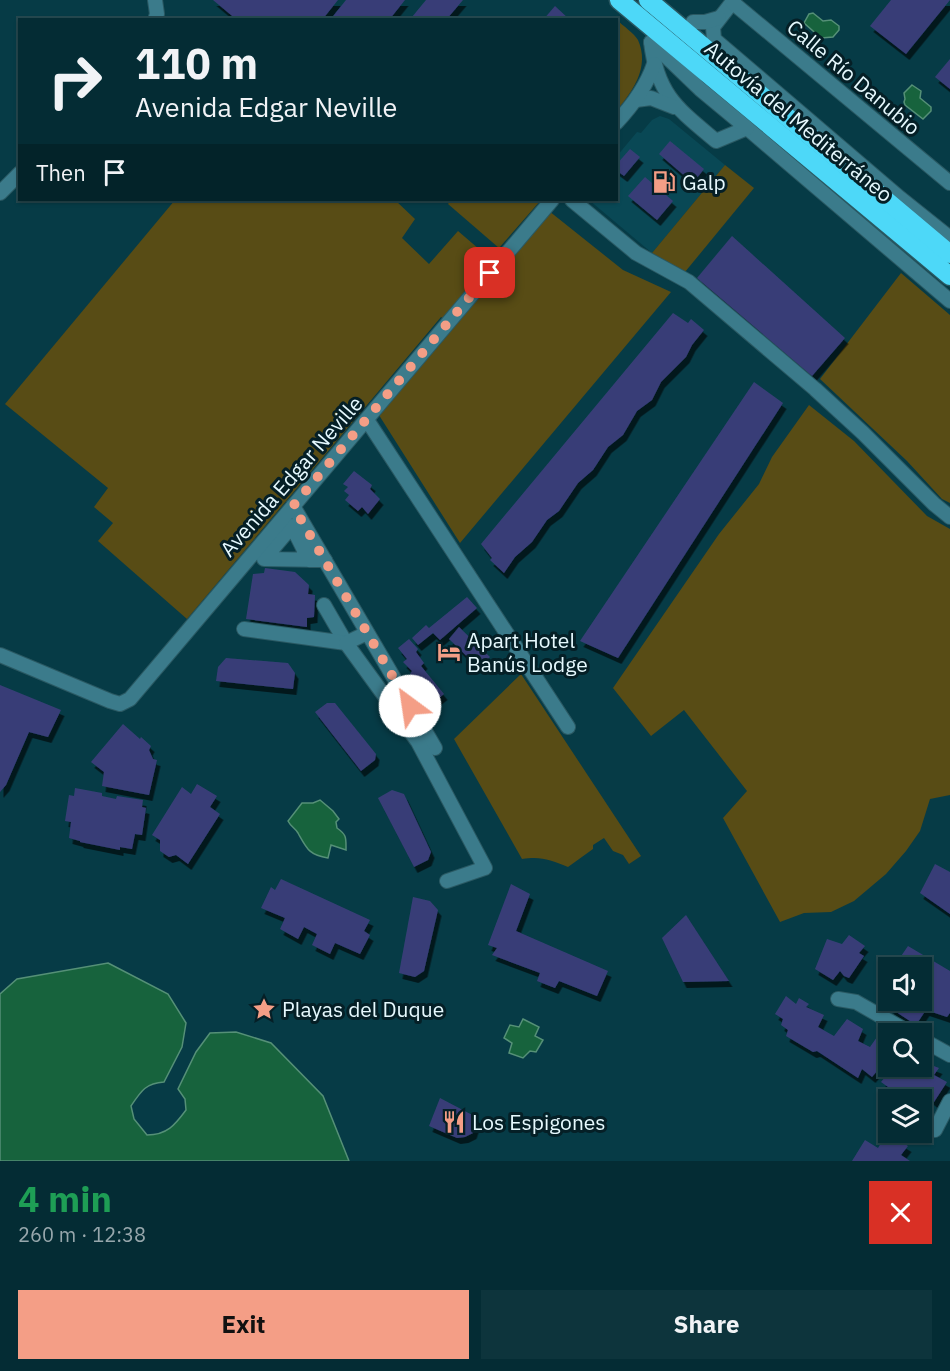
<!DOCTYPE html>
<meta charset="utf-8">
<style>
body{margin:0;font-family:"IBM Plex Sans",sans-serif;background:#0d343c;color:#f1f3f6;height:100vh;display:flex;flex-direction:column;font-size:22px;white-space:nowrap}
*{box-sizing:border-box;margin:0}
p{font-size:20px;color:#97a7ac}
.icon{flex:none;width:33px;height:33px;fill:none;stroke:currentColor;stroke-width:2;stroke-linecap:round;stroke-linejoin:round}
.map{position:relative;height:1161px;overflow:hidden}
.panel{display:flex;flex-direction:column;background:#042c34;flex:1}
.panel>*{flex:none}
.top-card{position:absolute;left:18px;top:18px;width:600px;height:183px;border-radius:0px;box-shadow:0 2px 4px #0004,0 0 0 2px #25484f;background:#042c34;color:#f1f3f6;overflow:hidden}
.controls{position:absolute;left:878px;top:957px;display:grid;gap:12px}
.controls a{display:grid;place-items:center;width:54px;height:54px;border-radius:0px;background:#042c34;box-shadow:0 2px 4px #0004,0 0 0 2px #25484f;font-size:30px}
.pin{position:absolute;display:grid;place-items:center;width:51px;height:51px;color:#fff;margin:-26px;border-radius:12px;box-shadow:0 3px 9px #0006}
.me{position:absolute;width:66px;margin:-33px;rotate:329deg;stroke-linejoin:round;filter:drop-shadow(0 0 4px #0008)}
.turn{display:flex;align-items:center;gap:21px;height:126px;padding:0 18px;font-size:27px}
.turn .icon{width:78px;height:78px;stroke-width:2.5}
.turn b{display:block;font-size:42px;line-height:51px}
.then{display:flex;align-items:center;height:57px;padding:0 18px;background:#0003;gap:12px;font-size:22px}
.round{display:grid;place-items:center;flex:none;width:63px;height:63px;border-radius:0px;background:#0d343c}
.headline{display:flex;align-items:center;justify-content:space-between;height:102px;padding:0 18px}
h1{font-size:36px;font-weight:800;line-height:45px;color:#1e9e55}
.primary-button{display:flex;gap:12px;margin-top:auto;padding:12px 18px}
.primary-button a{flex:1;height:69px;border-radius:0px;background:#f49e86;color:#111;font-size:24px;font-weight:800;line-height:69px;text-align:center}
.primary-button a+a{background:#0d343c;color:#f1f3f6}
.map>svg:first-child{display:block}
</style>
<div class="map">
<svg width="950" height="1161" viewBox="0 0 950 1161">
<defs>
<filter id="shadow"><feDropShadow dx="3.5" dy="6" stdDeviation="0" flood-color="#0009"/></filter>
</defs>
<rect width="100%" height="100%" fill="#063b46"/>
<path fill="#094855" d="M660,116L669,119L725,165L652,253L589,200H616L617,156L637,132L641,133L652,120Z"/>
<g fill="#584c15">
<path d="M617,20C623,26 634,33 638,40C650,67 633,91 617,110Z"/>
<path d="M725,165L754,188L685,272L652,253Z"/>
<path d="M175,200H395L415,219L402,238L429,264L458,231L493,261L444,319L441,317L187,619L98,541L113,523L94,507L108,488L5,404Z"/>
<path d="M451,200H541L499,248L448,204Z"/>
<path d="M549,211L623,270L671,292L460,543L377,412Z"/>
<path d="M901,273L950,315V503L942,499L907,461L820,379Z"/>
<path d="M809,405L854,441L927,516L950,529V795L930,799L920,831L906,851L886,874L854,901L831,912L804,913L780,922L723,818L747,791L684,710L651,736L613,688L719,534L759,484L772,457Z"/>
<path d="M521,674L641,856L629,864L623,855L613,851L604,838L593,845V849L568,867C550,860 542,856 522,859L454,739Z"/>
</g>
<g fill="#17633d" stroke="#559077" stroke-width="1.5">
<path d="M813,13L823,21L831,20L839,26V30L833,37L821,38L804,23L809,14Z"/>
<path d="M912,85L921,91L920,98L931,107V111L923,119L905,105L904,102L905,99L904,93Z"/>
<path d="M320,800L333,811L339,819L336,822L337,828C347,835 346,838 346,850L331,845L328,858C309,855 307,849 298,833C295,828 291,827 288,821L302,803H313Z"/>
<path d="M108,963L168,994L186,1023L182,1047L164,1082C146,1083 141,1091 131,1106L134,1119L147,1135C167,1135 175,1125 186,1110L185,1099L178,1089L196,1052L210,1033L236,1032L271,1043L323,1096L349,1161H0V994L17,979Z"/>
<path d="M523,1019L539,1027L535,1036L543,1040L536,1052L530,1051L523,1058L509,1053L512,1043L504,1038L510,1025L519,1027Z"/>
</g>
<g fill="#383e77" filter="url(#shadow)">
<path d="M213,0H338L322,20H237Z"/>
<path d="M346,0H405L389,20H330Z"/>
<path d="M426,0H463L446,20H415L412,17Z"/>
<path d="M891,0H950L906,54L870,26Z"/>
<path d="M555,6L570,20H543Z"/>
<path d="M950,59V89L935,77Z"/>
<path d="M670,141L704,169L693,183L659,154Z"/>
<path d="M630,149L640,157L624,176L616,170V165Z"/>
<path d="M645,177L673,201L657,220L628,196Z"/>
<path d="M732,236L845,338L812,376L697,278Z"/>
<path d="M673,313L688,323L691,319L704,330L692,345L686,357L661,382L652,400L637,411L623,435L608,447L593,470L578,483L559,511L547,520L532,542L515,557L504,573L490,560L492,558L481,544Z"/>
<path d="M754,382L783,403L618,658L580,641Z"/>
<path d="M354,471L372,485L370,489L380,499L368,514L362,507L358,511L345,500L349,495L344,491L348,487L343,484Z"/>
<path d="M265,568L295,572L309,585L308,594L315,595L314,617L307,618V627L246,619L253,574L264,573Z"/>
<path d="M467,597L477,608L440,640L433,633L418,645L412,638L426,625L429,628Z"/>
<path d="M459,627L490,657L479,668L449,639Z"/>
<path d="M409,639L418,649L416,652L424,663L421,666L444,694L434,702L410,674L412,671L403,662L407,659L398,648Z"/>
<path d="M226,658L288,663L295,673L293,689L216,681L218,667Z"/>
<path d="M0,685L61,710L48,737L29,732L6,785L0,792Z"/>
<path d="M327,703H335L376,754L375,760L361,771L315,712Z"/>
<path d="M123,724L140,739L141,737L151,746L149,750L153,759L157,760L149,795L102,786L104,772L91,762Z"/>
<path d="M197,784L217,796L210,807L220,814L188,864L176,855L169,857L160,851V840L152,835L182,787L191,794Z"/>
<path d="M75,788L102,793V796L116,799L117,796L143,800L142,807L146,808L142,835L135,834L132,849L120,847V850L80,842V841L69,838L71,822L65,821L69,795L74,796Z"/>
<path d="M392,790L404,794L431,852L428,860L414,867L378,798Z"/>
<path d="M935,864L950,872V914L920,893Z"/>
<path d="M281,879L370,920L364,931L370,935L360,954L335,943L330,954L312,945L317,934L304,927L298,939L280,929L285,918L261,908L271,887L275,890Z"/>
<path d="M511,884L530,894L516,931L608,971L597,996L559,981L555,988L537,981L540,973L492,955L497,948L488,945Z"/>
<path d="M413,897L430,901L438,910L424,971L415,977L399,973Z"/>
<path d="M686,915L729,981L683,982L662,938Z"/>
<path d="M849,935L865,946L859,953L864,956L849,978L844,976L840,971L833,980L815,969L827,939L842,944Z"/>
<path d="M908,946L950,971V1013L947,1017L926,1010L916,1025L890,1008L896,1000H921V968H893Z"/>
<path d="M786,996L796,1004L799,998L809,1004L806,1007L824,1015L818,1027L834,1036L847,1019L863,1029L858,1041L870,1047L877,1037L888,1042V1066H921V1061L939,1068L934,1075L947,1082L934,1102L927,1096L922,1098L911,1091L905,1099L881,1082L885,1077L878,1070L872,1077L862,1069L858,1078L817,1051L813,1052L786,1036L788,1030L781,1025L783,1019L775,1014Z"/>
<path d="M440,1098L478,1118L473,1133L465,1137L457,1138L429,1126Z"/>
<path d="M887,1133L908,1146L901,1155L910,1161H852L865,1140L878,1148Z"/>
</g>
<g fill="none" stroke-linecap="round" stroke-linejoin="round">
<g stroke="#2a5963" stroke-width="16">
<g id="minor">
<path d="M734,0L713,27L714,39L900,198L950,238"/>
<path d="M732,2L950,183"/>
<path d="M155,20L157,14L155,0"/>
<path d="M693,22H705L719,18"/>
<path d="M651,42C657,95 678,109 716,141L747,128L950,301"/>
<path d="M651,42L700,89L747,128"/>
<path d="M636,100L651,98L674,107"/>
<path d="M616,123C631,107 647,85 654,64"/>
<path d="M0,193L20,173"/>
<path d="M572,200L636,253L689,282L815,389L863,433L934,504L950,517"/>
<path d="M367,420L568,727"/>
<path d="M293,506L435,748"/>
<path d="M309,560L292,526L264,559L325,560"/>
<path d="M324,605L346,643"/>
<path d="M244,629L346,643"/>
<path d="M367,633L346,643L418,742L485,868L447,881"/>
<path d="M0,655L110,701L120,704L130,699L552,200"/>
<path d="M838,999L856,1002L912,1034"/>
<path d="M921,1039L950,1055"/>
<path d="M935,1130L950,1101"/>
</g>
</g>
<g stroke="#2a5963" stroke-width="21">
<g id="highway">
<path d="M619,0L950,276"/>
<path d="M648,0L950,254"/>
</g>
</g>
<use href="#minor" stroke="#3b7b8b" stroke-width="14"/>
<use href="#highway" stroke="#4dd8f8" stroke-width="18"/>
</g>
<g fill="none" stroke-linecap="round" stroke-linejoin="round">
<path stroke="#f49e86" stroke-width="10" stroke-dasharray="0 18" d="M410,706L293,506L490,273"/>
</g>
<defs>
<g id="fuel-bare" transform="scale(1.8)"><path d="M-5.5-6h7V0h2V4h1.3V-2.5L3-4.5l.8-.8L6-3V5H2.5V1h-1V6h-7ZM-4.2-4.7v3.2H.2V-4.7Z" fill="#f49e86" stroke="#051f26" stroke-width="2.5" paint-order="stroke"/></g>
<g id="hotel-bare" transform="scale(1.8)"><path d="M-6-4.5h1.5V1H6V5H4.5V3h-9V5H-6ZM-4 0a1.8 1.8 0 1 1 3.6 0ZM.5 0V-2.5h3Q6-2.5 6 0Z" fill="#f49e86" stroke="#051f26" stroke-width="2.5" paint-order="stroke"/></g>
<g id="sight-bare" transform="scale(1.8)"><path d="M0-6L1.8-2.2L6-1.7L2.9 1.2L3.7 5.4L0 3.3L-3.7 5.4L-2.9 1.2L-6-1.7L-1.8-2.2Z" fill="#f49e86" stroke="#051f26" stroke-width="2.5" paint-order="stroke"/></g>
<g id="restaurant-bare" transform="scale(1.8)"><path d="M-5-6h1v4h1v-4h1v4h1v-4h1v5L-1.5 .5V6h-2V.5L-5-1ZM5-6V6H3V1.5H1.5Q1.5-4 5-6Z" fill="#f49e86" stroke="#051f26" stroke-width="2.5" paint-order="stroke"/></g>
</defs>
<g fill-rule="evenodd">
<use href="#fuel-bare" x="664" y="182"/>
<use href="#hotel-bare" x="449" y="652"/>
<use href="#sight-bare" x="264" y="1009"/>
<use href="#restaurant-bare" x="454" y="1122"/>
</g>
<g text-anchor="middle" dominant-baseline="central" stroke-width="6" stroke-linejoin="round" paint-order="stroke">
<g font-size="21" fill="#e6f9fe" stroke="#051f26">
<text transform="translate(854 77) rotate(40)">Calle Río Danubio</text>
<text transform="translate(799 121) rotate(40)">Autovía del Mediterráneo</text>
<text transform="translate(291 476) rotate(-49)">Avenida Edgar Neville</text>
</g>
<g font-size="21" fill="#e6f9fe" stroke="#051f26" text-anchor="start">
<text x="682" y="182">Galp</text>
<text x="467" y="640">Apart Hotel<tspan x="467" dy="24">Banús Lodge</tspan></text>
<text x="282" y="1009">Playas del Duque</text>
<text x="472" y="1122">Los Espigones</text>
</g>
</g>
</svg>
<div class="controls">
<a><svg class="icon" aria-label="sound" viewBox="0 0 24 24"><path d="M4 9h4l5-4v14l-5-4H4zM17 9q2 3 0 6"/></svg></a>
<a><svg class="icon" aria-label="search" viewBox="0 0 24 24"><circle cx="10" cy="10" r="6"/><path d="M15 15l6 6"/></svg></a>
<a><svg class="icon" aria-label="layers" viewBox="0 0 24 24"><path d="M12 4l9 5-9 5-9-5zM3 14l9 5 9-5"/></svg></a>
</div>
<div class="pin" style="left:490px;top:273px;background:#d93025"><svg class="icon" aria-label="arrive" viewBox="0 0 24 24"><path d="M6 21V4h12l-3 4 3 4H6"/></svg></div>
<svg class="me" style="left:410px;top:706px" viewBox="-20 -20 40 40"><circle r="19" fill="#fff"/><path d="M0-13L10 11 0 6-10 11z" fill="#f49e86"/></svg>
<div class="top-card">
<div class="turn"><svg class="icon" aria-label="right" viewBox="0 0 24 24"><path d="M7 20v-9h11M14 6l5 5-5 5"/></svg><div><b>110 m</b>Avenida Edgar Neville</div></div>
<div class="then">Then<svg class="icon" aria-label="arrive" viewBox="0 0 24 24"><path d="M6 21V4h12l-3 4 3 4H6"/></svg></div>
</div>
</div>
<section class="panel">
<div class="headline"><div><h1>4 min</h1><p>260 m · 12:38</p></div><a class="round" style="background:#d93025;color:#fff"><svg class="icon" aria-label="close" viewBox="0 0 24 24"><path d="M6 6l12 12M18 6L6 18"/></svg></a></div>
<div class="primary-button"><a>Exit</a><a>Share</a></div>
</section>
